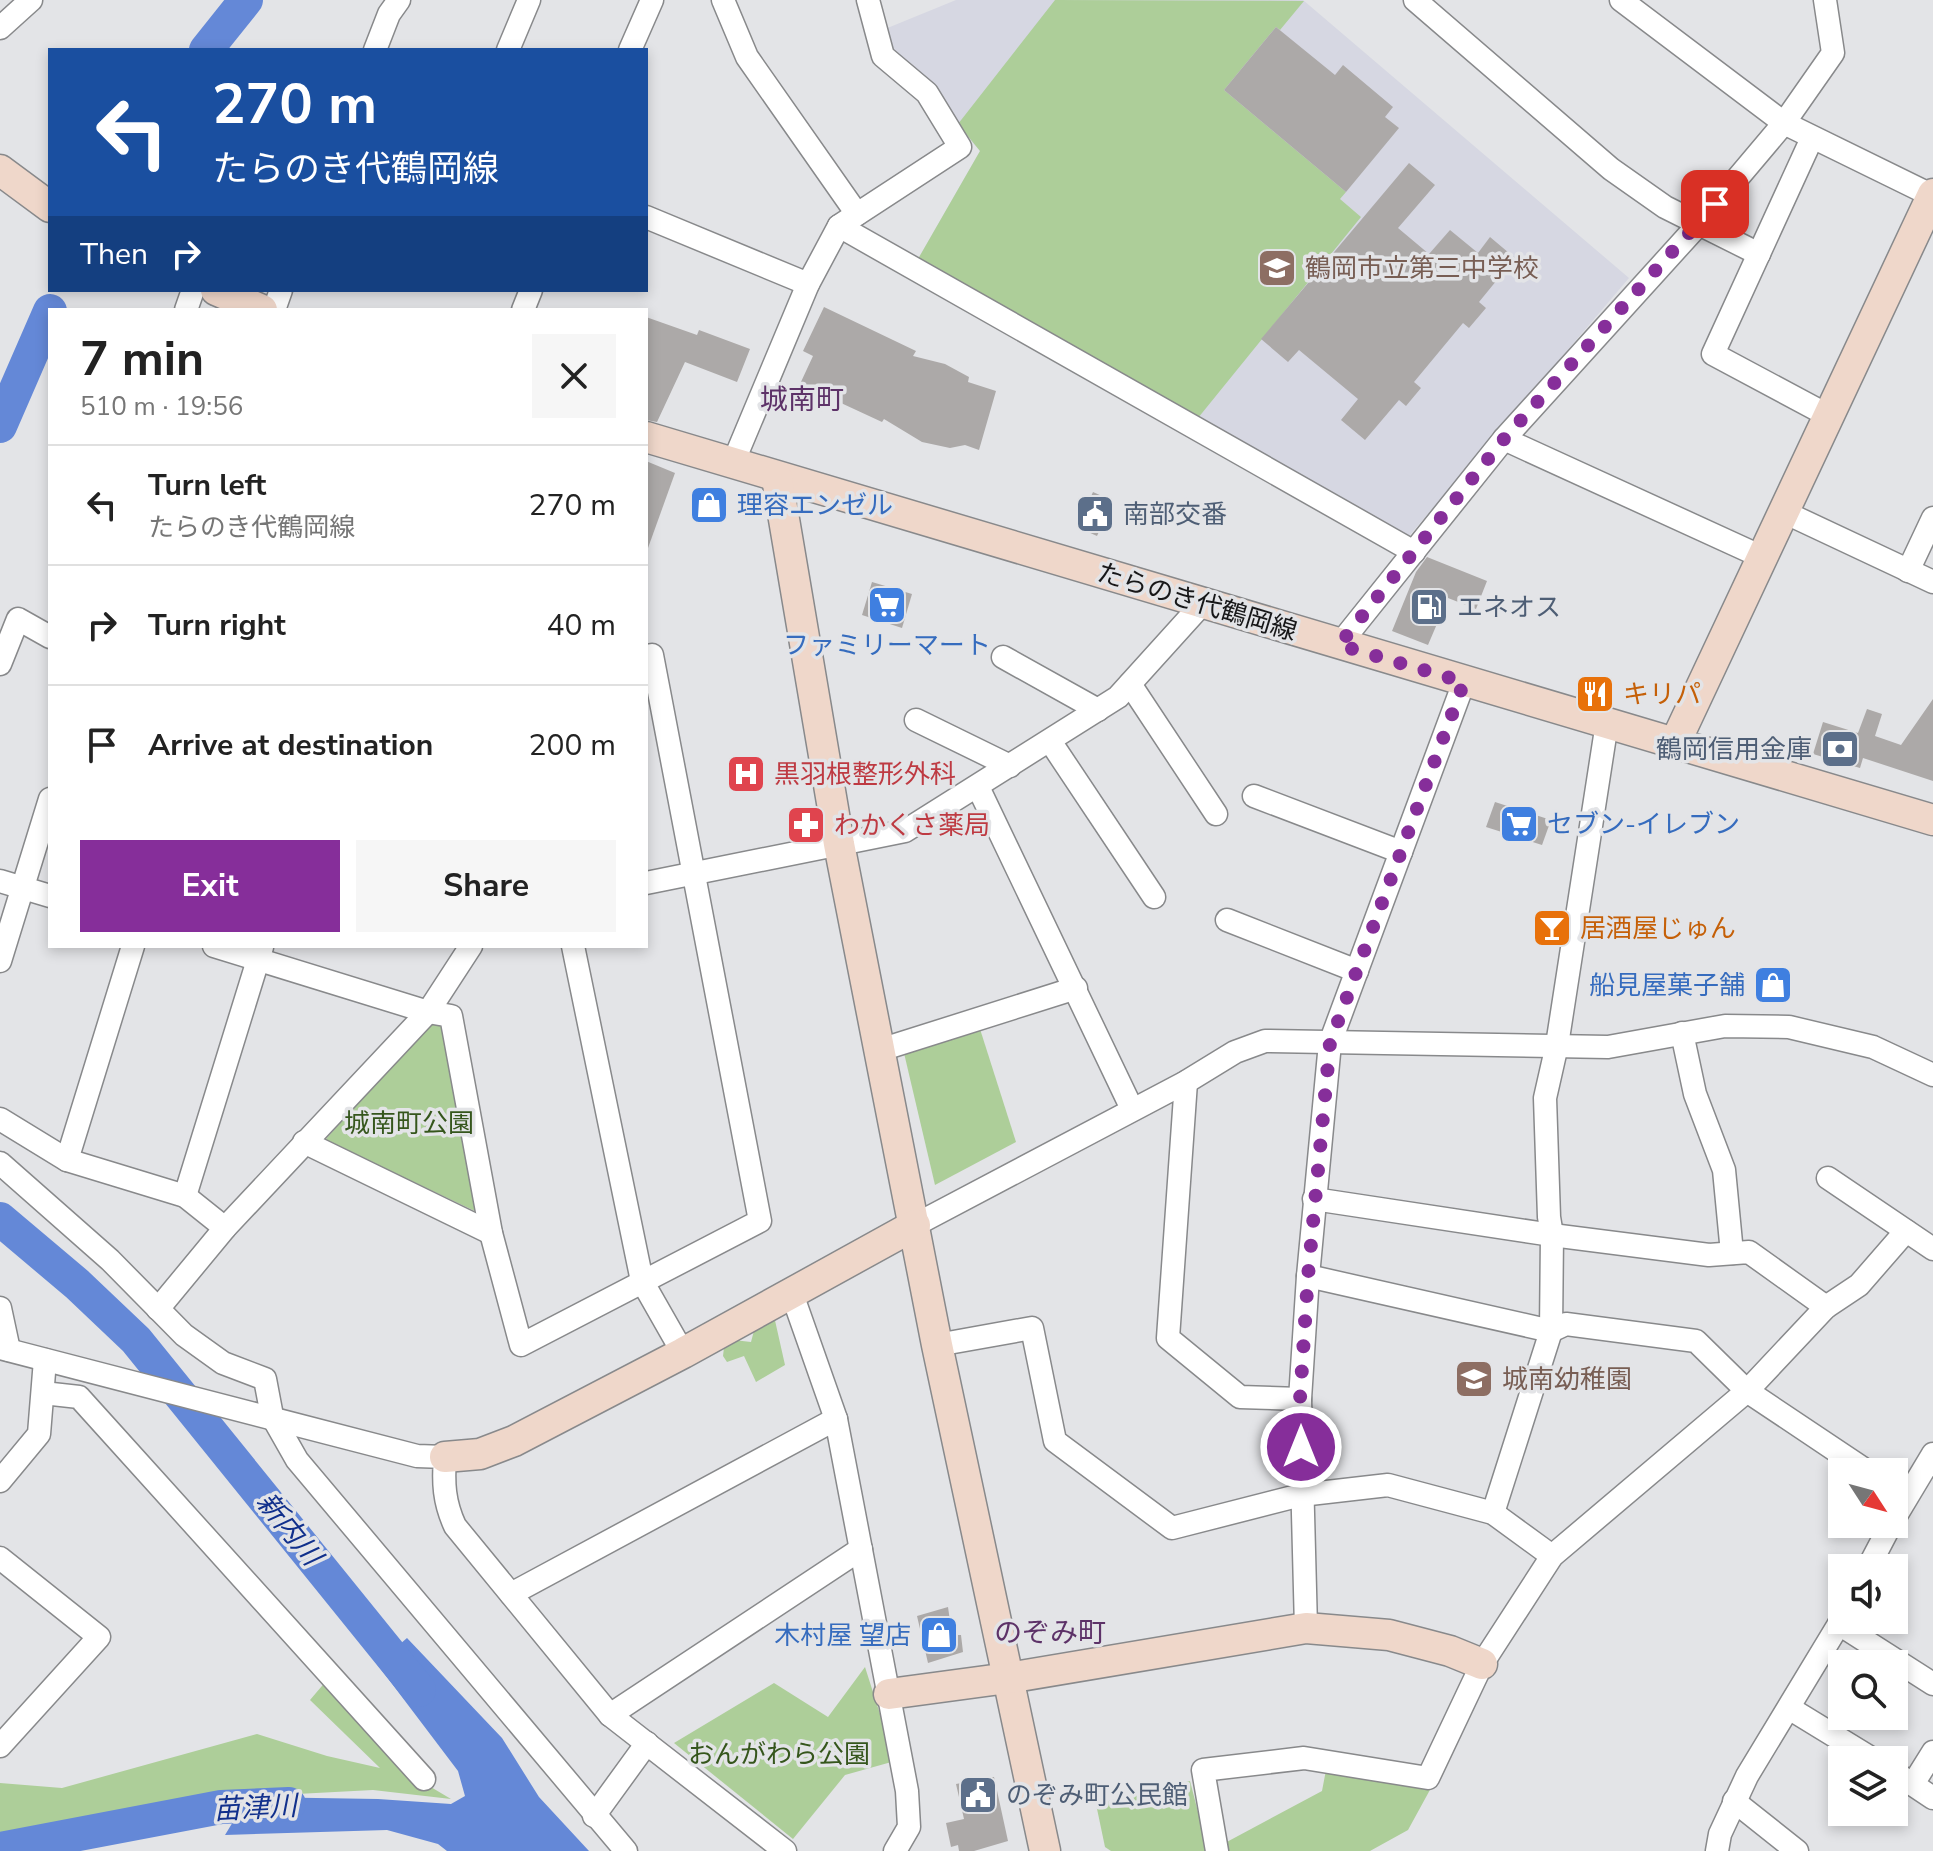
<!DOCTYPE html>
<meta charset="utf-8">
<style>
body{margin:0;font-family:"Nunito Sans","Noto Sans JP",sans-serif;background:#f6f6f6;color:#222;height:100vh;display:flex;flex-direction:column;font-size:30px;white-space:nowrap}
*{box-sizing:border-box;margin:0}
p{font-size:26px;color:#767676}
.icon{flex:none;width:44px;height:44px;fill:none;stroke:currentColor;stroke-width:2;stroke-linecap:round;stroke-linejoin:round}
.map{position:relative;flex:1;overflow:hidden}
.details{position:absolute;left:48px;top:308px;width:600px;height:640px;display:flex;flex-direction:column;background:#fff;border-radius:0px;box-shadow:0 4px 12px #0003}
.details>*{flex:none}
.guide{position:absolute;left:48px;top:48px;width:600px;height:244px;border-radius:0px;box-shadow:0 4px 12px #0003;background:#1a4fa0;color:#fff;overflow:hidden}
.needle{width:52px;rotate:126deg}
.controls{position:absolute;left:1828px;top:1458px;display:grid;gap:16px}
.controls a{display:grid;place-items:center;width:80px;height:80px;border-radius:0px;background:#fff;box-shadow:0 4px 12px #0003;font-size:40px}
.pin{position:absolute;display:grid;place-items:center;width:68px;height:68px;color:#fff;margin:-34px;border-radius:16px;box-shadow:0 4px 12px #0006}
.me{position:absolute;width:88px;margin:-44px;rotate:0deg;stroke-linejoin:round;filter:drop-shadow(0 0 6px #0008)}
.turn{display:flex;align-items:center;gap:28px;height:168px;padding:0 32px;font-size:36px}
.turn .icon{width:104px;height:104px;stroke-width:2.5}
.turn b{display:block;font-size:56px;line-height:68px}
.then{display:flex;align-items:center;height:76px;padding:0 32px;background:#0003;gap:16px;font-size:30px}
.round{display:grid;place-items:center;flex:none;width:84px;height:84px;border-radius:0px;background:#f6f6f6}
.headline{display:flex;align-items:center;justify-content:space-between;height:136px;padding:0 32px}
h1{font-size:48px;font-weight:700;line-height:60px}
.cta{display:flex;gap:16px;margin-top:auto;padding:16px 32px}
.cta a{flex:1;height:92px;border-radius:0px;background:#862e9a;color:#fff;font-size:32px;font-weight:700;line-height:92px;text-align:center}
.cta a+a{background:#f6f6f6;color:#222}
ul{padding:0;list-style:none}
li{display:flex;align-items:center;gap:24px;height:120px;padding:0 32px;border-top:2px solid #e0e0e0}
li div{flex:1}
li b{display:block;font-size:30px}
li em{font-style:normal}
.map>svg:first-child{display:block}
</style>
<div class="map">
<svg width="1933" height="1851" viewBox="0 0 1933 1851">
<rect width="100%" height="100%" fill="#e3e4e7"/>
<path fill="#d6d7e2" d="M956,0H1303L1629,278L1409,536L918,259L980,151L891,51L885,29Z"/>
<g fill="#adce99">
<path d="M1055,0L1304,1L1280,30L1276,27L1224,90L1346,192L1340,199L1361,217L1198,418L918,259L980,151L958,124Z"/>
<path d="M430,1023L443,1024L479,1213L325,1140Z"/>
<path d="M980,1029L1016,1142L935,1185L904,1053Z"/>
<path d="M774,1316L785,1365L756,1382L744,1356L727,1362L723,1356L725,1339L751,1342L756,1323Z"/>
<path d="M865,1667L895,1761L845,1775L793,1839L674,1743L774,1683L828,1717Z"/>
<path d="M327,1680L414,1777L451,1799L373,1790L238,1797L0,1835V1783L62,1788L257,1734L327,1756L380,1768L310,1700Z"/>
<path d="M1326,1770L1431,1788L1408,1830L1370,1851H1224L1223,1844L1322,1791Z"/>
<path d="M1190,1781L1208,1851H1111L1105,1847L1096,1804Z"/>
</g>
<path fill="#6488d7" d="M407,1638L502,1738L539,1797L589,1851H447L438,1844L387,1830L225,1835L248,1797L378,1799L451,1804L465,1796L458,1771L377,1664Z"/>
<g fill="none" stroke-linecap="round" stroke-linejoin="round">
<g stroke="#6488d7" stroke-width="34">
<path d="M206,50L246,0"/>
<path d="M0,426L50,311"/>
<path d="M0,1219L77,1284L136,1340L419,1690"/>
<path d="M0,1849L221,1807L289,1804"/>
</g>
</g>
<g fill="#aca9a8">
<path d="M1276,27L1335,75L1343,65L1393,107L1385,117L1399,128L1346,192L1224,90Z"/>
<path d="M1409,163L1435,185L1398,228L1429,254L1450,230L1478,253L1490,237L1515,258L1479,302L1486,308L1469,328L1463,323L1414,382L1421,388L1406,406L1399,400L1365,440L1341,420L1358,399L1299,350L1288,362L1261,339Z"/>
<path d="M824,307L916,351L913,356L945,364L969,377L968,382L996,391L979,450L965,445L950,448L922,442L884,419L882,422L800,384L813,356L803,351Z"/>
<path d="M646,317L697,335L699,330L750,349L737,382L685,362L657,422L646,420Z"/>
<path d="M646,461L675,473L648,548L646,547Z"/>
<path d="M1093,492L1113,501L1097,536L1077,527Z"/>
<path d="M1427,557L1487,581L1476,609L1448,598L1428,645L1392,631L1416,572Z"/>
<path d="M872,582L912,594L902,628L862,615Z"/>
<path d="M1933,699V781L1863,758L1860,768L1813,754L1823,722L1858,733L1867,709L1882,714L1875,736L1901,745Z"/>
<path d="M1495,802L1551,820L1542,845L1486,827Z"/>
<path d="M948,1607L952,1635H961L963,1652L928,1663L917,1616Z"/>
<path d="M994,1777L1008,1841L974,1851H959L958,1845L951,1847L946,1823L964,1819L956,1784Z"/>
</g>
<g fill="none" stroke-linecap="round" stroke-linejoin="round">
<g stroke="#88898b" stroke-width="25">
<g id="street">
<path d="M723,0L747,57L857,214"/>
<path d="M1415,0L1611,169L1665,207L1759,254"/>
<path d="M1621,0L1784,123L1933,196"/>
<path d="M0,28L31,0"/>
<path d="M375,50L389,14L399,0"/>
<path d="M508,50L529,0"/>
<path d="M630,50L652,0"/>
<path d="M1812,138L1713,354L1829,416"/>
<path d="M646,217L808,284"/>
<path d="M839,226L1414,552"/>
<path d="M186,310L193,290"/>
<path d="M274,310L281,290"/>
<path d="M523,310L531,290"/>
<path d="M1504,439L1762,557"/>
<path d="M733,463L808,284L839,226L960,147L927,93L883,56L868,0"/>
<path d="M1784,512L1933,582"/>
<path d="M1908,571L1933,518"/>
<path d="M1339,645L1504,439L1698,225L1784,123L1833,53L1825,0"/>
<path d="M1003,657L1098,710"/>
<path d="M0,664L18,619L50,637"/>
<path d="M1130,684L1216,814"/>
<path d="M916,720L1010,766"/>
<path d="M1050,741L1154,897"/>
<path d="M978,787L1132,1109"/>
<path d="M1254,796L1401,852"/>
<path d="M0,881L50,896"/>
<path d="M646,883L905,831L1118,697L1203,603"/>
<path d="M1227,920L1357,971"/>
<path d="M214,946L428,1012L451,1016L491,1233L521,1345L760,1221L652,655L646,656"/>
<path d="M573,946L642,1281L683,1353"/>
<path d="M0,961L50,799"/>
<path d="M1682,1033L1695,1094L1724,1170L1732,1253"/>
<path d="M880,1050L1076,988"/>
<path d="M1186,1082L1168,1338L1240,1397L1300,1399"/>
<path d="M0,1119L67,1160L185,1196L225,1228"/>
<path d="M304,1142L491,1233"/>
<path d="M67,1160L133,946"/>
<path d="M0,1163L110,1260L184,1335L223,1363L265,1379L272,1416L297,1460L626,1851"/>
<path d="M1828,1178L1933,1249"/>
<path d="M185,1196L262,947"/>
<path d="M1314,1199L1552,1235L1709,1255L1749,1252L1826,1307"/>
<path d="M915,1225L1186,1082L1235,1052L1265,1041L1608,1047L1725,1026L1789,1027L1873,1047L1933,1075"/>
<path d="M1308,1276L1551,1331L1566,1324L1696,1341L1747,1391L1868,1472"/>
<path d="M792,1294L836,1419L907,1791L909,1827L895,1851"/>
<path d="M0,1308L9,1350"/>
<path d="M158,1309L225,1228L428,1012L471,946"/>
<path d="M937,1345L1032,1328L1055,1441L1172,1528L1301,1495L1388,1485L1493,1513L1552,1556"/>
<path d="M0,1348L417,1456L445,1457C443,1483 444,1502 455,1526L610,1715L785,1851"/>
<path d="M43,1393L79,1397L424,1779"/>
<path d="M0,1481L39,1434L45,1360"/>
<path d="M1493,1513L1551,1331L1552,1235L1549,1217L1545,1098L1557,1045L1607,723"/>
<path d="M1894,1519L1933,1454"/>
<path d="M0,1558L99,1637L0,1746"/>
<path d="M1868,1568L1891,1524"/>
<path d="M511,1594L836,1419"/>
<path d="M1839,1624L1933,1684"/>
<path d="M1306,1628L1300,1399L1308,1276L1330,1043L1464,682"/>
<path d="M1789,1708L1874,1760"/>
<path d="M610,1715L861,1549"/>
<path d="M1894,1772L1933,1798"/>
<path d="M1913,1784L1933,1752"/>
<path d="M1734,1801L1797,1851"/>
<path d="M594,1816L647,1743"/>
<path d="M1217,1851L1203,1770L1304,1758L1428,1778L1482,1664L1552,1556L1747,1391L1826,1307L1859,1285L1906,1231"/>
<path d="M1717,1851L1720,1834L1747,1776L1842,1619"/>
</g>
</g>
<g stroke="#88898b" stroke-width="33">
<g id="secondary">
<path d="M0,170L50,207"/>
<path d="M216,290L262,310"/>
<path d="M646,437L1933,820"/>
<path d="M777,478L839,844L937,1345L1045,1851"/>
<path d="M1675,743L1933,194"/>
<path d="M445,1457L480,1454L514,1441L683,1353L915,1225"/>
<path d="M889,1694L1008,1678L1306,1628L1389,1635L1450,1651L1482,1664"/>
</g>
</g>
<use href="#street" stroke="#fff" stroke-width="22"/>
<use href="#secondary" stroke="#efd7ca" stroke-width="30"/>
</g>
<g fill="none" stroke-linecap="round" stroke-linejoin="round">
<path stroke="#862e9a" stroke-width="14" stroke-dasharray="0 25.2" d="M1301,1447L1300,1399L1308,1276L1330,1043L1464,682L1339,645L1504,439L1715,204"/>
</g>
<defs>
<g id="school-square" transform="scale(2)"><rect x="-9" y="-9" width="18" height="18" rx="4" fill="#8d6e63" stroke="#e3e4e7"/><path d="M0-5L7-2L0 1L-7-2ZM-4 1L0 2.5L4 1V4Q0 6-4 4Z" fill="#fff"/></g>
<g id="shop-square" transform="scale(2)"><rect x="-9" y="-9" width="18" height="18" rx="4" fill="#3f7fe0" stroke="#e3e4e7"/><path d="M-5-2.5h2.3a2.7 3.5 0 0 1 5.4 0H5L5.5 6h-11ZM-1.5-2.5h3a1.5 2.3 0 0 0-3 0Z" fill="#fff"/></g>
<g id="civic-square" transform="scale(2)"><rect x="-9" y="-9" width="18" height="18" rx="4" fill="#5c6f8a" stroke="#e3e4e7"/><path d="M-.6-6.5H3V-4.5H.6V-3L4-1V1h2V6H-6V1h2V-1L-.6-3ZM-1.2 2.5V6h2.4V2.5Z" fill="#fff"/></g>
<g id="supermarket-square" transform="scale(2)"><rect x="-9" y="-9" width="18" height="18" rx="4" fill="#3f7fe0" stroke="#e3e4e7"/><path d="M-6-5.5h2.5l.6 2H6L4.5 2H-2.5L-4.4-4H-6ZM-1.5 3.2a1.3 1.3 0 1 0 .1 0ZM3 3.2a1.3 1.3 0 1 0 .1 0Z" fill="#fff"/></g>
<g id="fuel-square" transform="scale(2)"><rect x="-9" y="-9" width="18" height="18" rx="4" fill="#5c6f8a" stroke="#e3e4e7"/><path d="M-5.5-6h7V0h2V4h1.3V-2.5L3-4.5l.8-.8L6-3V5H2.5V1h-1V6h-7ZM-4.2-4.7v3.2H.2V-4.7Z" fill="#fff"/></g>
<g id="restaurant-square" transform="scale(2)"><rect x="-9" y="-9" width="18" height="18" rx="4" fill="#e8710a" stroke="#e3e4e7"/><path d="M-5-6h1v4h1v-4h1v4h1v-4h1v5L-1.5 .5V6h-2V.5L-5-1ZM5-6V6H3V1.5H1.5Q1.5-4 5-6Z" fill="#fff"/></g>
<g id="bank-square" transform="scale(2)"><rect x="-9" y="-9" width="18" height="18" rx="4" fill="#5c6f8a" stroke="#e3e4e7"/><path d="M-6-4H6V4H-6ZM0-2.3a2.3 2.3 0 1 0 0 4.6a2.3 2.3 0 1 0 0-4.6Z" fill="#fff"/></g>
<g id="hospital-square" transform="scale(2)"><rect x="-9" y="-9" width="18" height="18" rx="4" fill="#e0444e" stroke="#e3e4e7"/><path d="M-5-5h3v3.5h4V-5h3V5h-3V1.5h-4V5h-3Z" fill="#fff"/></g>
<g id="pharmacy-square" transform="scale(2)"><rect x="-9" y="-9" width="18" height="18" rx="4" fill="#e0444e" stroke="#e3e4e7"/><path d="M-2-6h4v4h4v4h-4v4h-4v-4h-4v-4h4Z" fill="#fff"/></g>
<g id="bar-square" transform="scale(2)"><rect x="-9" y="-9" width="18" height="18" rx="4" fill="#e8710a" stroke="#e3e4e7"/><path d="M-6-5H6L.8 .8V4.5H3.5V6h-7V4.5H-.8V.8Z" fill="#fff"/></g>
</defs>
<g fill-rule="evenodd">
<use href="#school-square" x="1277" y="268"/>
<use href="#shop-square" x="709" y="505"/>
<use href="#civic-square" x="1095" y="514"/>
<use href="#supermarket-square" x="887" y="605"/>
<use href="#fuel-square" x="1429" y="607"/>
<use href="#restaurant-square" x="1595" y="694"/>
<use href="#bank-square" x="1840" y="749"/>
<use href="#hospital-square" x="746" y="774"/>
<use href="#supermarket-square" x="1519" y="824"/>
<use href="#pharmacy-square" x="806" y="825"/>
<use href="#bar-square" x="1552" y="928"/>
<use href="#shop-square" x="1773" y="985"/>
<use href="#school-square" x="1474" y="1379"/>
<use href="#shop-square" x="939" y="1635"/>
<use href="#civic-square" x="978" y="1795"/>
</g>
<g text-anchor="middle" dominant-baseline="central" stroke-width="7" stroke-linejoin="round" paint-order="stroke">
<g font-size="26" fill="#785e54" stroke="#e3e4e7" text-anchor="start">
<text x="1305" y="268">鶴岡市立第三中学校</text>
<text x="1502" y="1379">城南幼稚園</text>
</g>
<g font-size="26" fill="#366cbe" stroke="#e3e4e7" text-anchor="start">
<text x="737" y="505">理容エンゼル</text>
<text x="887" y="645" text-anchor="middle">ファミリーマート</text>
<text x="1547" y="824">セブン-イレブン</text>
<text x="1745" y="985" text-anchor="end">船見屋菓子舗</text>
<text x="911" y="1635" text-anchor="end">木村屋 望店</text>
</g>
<g font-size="26" fill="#4e5e75" stroke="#e3e4e7" text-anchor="start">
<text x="1123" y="514">南部交番</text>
<text x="1457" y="607">エネオス</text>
<text x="1812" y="749" text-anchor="end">鶴岡信用金庫</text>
<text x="1006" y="1795">のぞみ町公民館</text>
</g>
<g font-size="26" fill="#171718" stroke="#e3e4e7">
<text transform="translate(1197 602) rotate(17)">たらのき代鶴岡線</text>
</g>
<g font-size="26" fill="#c56008" stroke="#e3e4e7" text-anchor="start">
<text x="1623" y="694">キリパ</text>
<text x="1580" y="928">居酒屋じゅん</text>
</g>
<g font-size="26" fill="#be3a42" stroke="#e3e4e7" text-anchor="start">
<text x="774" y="774">黒羽根整形外科</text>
<text x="834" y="825">わかくさ薬局</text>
</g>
<g font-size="26" fill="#35561c" stroke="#e3e4e7">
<text x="409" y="1123">城南町公園</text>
<text x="779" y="1754">おんがわら公園</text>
</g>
<g font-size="28" fill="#5d3268" stroke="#e3e4e7">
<text x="802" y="400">城南町</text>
<text x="1050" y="1633">のぞみ町</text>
</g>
<g font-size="28" font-style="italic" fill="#11308c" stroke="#e3e4e7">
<text transform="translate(289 1529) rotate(51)">新内川</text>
<text transform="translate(255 1808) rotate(-3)">苗津川</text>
</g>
</g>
</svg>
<div class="controls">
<a><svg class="needle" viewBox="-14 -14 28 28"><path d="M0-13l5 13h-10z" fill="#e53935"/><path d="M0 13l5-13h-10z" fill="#767676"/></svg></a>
<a><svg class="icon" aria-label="sound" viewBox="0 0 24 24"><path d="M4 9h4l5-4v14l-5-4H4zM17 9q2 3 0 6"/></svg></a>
<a><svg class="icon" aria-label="search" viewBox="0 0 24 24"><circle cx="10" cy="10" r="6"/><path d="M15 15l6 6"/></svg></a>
<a><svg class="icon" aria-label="layers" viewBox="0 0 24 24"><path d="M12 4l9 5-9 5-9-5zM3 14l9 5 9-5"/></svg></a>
</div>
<div class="pin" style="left:1715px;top:204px;background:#d93025"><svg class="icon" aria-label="arrive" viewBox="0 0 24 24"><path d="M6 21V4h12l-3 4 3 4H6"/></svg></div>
<svg class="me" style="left:1301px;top:1447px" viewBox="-20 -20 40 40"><circle r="17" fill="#862e9a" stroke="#fff" stroke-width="3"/><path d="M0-11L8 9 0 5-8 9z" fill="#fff"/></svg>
<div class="guide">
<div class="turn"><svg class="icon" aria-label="left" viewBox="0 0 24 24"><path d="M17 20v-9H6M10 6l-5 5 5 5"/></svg><div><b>270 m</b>たらのき代鶴岡線</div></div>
<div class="then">Then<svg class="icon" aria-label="right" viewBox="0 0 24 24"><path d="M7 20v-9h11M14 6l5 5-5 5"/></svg></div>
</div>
<section class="details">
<div class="headline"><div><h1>7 min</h1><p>510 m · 19:56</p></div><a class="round"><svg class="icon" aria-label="close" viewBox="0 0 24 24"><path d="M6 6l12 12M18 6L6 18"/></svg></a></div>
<ul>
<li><svg class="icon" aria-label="left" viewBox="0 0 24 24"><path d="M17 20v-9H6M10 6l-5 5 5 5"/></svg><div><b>Turn left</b><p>たらのき代鶴岡線</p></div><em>270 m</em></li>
<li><svg class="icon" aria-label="right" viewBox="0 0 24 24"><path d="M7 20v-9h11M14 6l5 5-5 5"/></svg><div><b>Turn right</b></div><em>40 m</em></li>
<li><svg class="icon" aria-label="arrive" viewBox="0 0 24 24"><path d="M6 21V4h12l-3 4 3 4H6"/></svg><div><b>Arrive at destination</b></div><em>200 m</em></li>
</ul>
<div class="cta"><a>Exit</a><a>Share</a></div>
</section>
</div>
